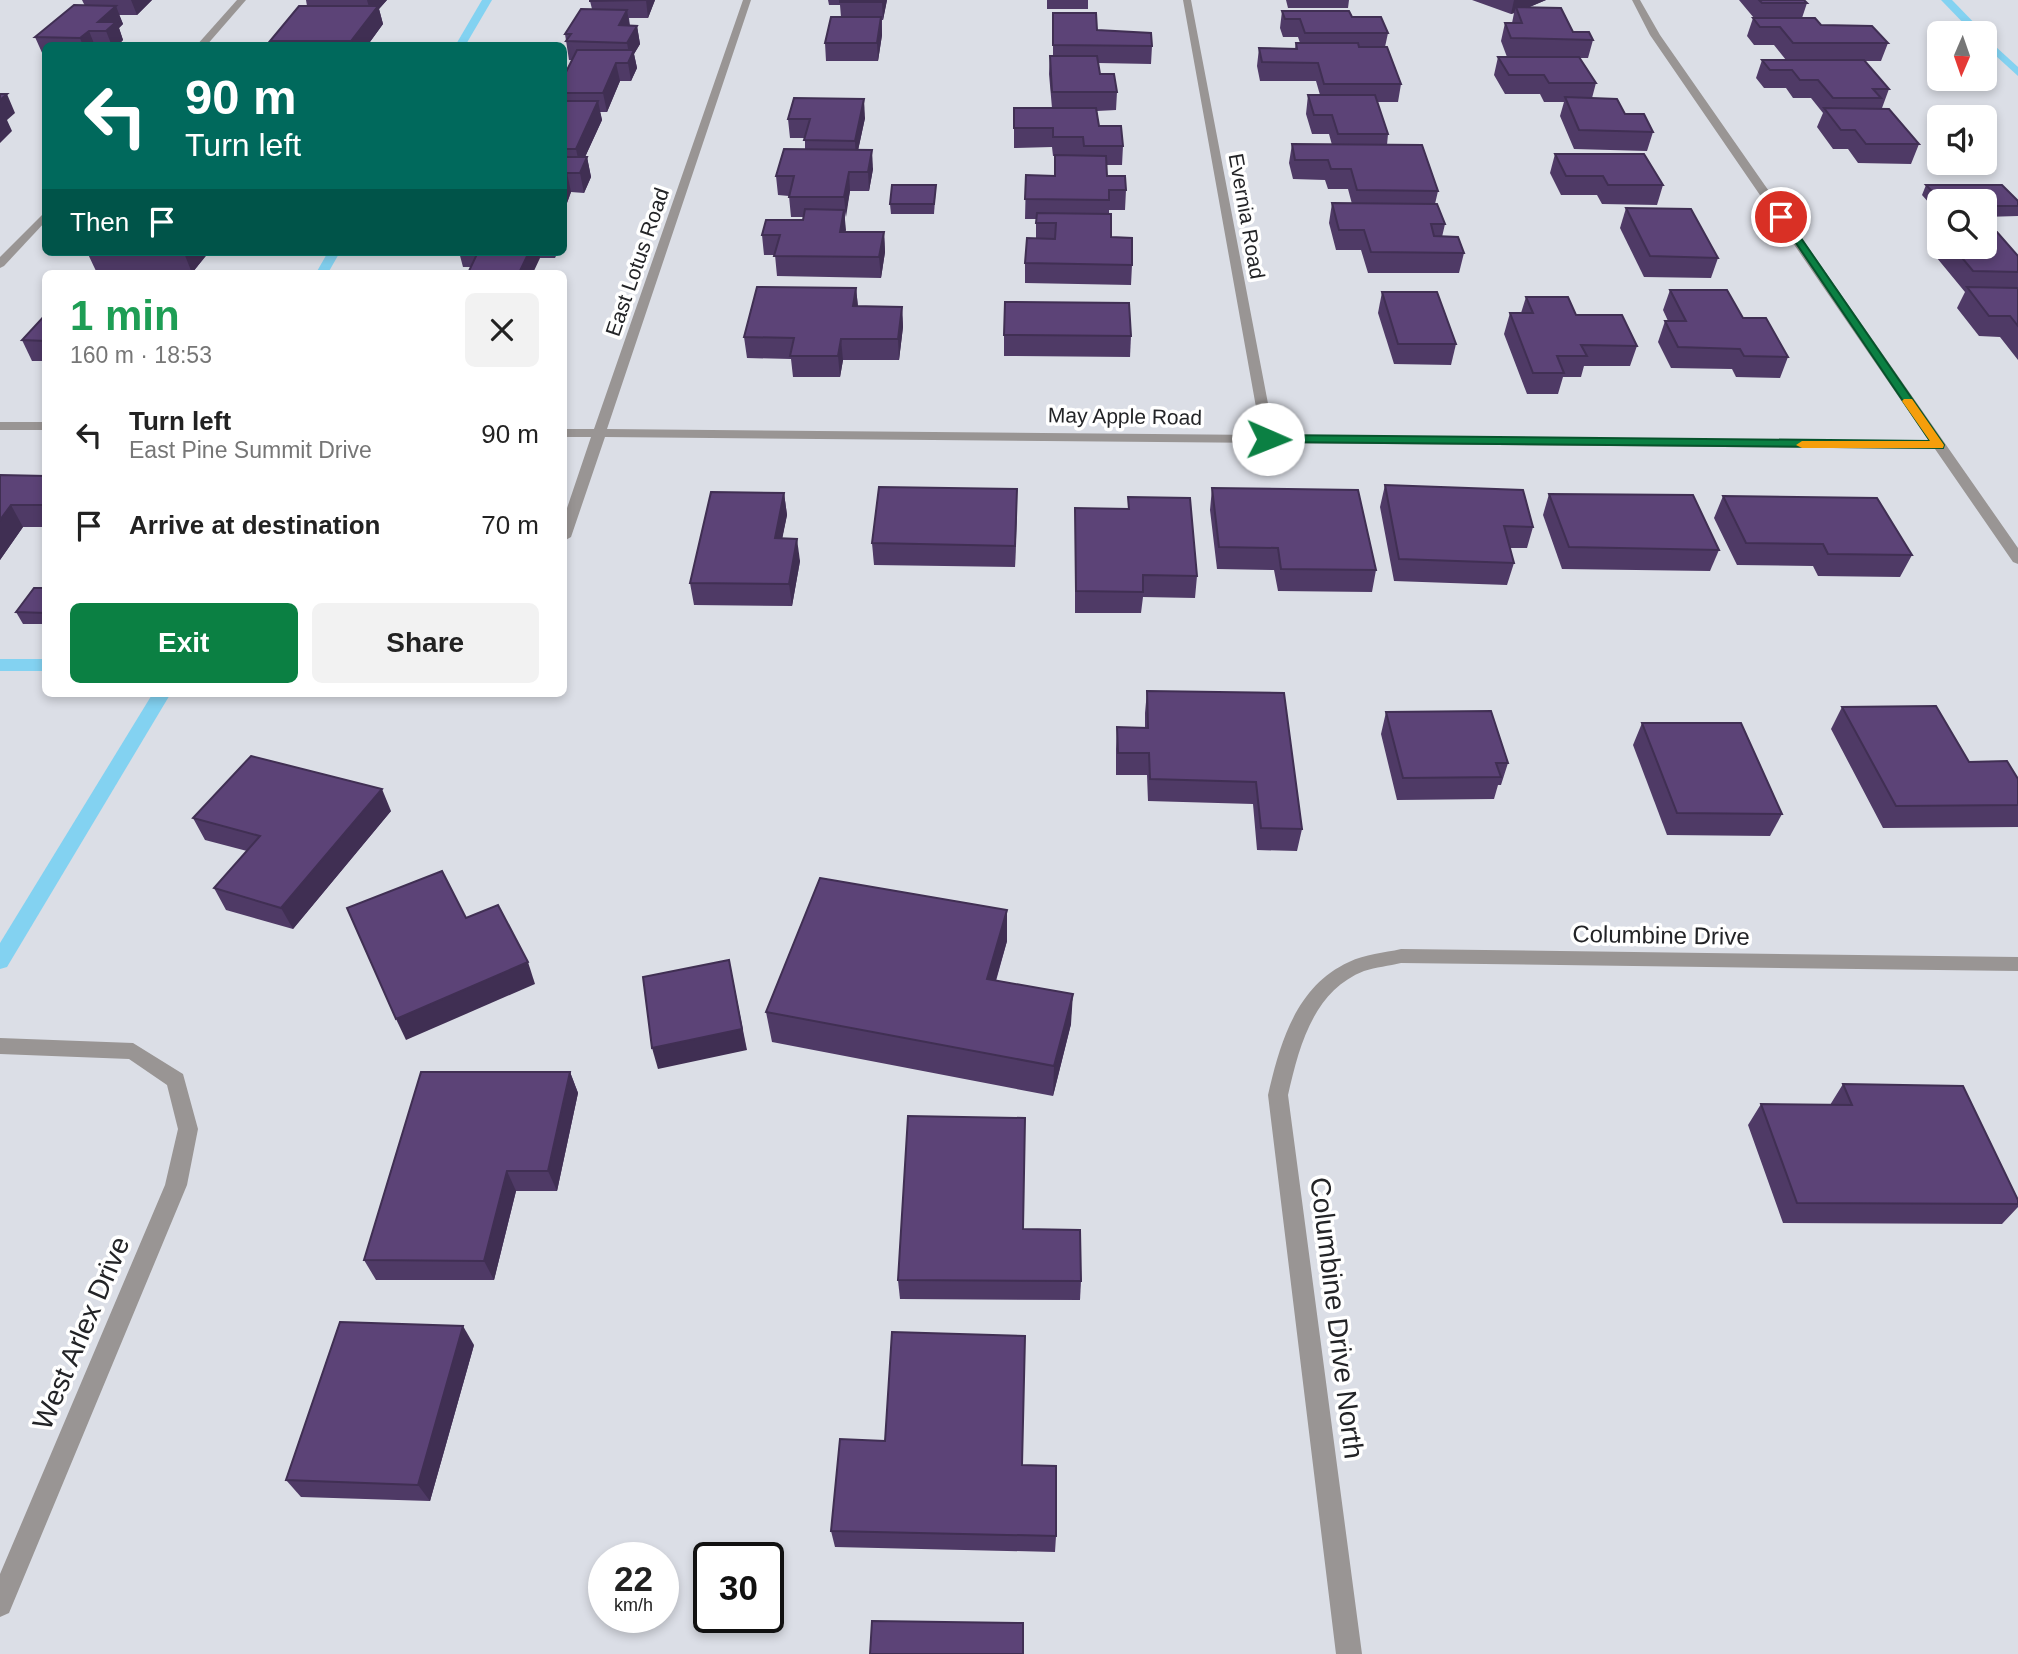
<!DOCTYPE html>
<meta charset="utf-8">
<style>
body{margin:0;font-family:Arial,sans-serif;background:#f2f2f2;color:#222;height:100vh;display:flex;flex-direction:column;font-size:26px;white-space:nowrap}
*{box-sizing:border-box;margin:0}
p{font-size:23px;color:#767676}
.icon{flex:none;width:38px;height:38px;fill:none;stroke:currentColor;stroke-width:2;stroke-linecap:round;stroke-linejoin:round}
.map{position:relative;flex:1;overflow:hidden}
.drawer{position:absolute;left:42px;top:270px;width:525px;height:427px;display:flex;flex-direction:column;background:#fff;border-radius:10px;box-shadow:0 4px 10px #0003}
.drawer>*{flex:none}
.hud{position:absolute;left:42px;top:42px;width:525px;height:214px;border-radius:10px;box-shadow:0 4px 10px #0003;background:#00695c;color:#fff;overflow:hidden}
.needle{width:46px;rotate:182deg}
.tools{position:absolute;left:1927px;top:21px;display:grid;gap:14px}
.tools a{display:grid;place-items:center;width:70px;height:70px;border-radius:10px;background:#fff;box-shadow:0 4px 10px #0003;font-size:35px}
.speed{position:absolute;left:588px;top:1542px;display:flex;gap:14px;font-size:35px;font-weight:700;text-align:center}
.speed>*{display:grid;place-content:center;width:91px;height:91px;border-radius:50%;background:#fff;box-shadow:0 4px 10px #0003;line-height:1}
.speed small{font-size:18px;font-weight:400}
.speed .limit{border:4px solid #111;border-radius:10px;background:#fff;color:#111}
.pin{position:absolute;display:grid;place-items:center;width:60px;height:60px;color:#fff;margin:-30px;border:4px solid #fff;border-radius:50%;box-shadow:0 2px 7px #0007}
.me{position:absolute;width:77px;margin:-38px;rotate:91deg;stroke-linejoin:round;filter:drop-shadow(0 0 5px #0008)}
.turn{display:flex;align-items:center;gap:24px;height:147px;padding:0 28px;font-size:32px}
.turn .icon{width:91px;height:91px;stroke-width:2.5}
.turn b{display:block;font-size:49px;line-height:60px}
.then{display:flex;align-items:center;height:66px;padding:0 28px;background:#0003;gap:14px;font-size:26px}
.round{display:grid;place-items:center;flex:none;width:74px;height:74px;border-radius:10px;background:#f2f2f2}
.summary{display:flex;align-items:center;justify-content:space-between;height:119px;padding:0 28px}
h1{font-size:42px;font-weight:700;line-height:52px;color:#1e9e55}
.primary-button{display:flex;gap:14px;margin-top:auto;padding:14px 28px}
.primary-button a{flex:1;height:80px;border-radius:10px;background:#0b8043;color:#fff;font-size:28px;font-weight:700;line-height:80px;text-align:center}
.primary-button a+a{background:#f2f2f2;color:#222}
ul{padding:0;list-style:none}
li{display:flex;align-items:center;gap:21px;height:91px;padding:0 28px}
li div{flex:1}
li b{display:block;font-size:26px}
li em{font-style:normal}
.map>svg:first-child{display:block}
</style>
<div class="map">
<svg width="2018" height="1654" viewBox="0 0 2018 1654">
<rect width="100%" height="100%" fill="#dbdee6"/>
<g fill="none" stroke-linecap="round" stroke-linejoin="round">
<g fill="#83d2f1" fill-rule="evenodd">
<path d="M482,0H492L465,46H455Z"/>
<path d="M1941,0H1952L1984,33H1973Z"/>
<path d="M1984,36L2018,67V76L1984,45Z"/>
<path d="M328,252H340L328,273H316Z"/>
<rect x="0" y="659" width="46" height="12"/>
<path d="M153,693H171L7,967L0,969V943Z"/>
</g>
<g fill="#999594" fill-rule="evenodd">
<path d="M237,0H246L206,46H196Z"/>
<path d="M743,0H751L607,429L1261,435L1183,0H1191L1274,435L1929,441L1650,35L1632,0H1640L1660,35L2018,548V564L2013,562L1935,449L605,437L571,537L564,541V517L591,437H564V429H594Z"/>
<path d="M46,211V221L4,266L0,268V257Z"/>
<rect x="0" y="422" width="46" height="8"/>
<path d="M1401,949L2018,957V971L1401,963C1389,966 1376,967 1364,971C1313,991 1299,1047 1288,1095L1362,1654H1336L1268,1095C1280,1043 1296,986 1349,962C1365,954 1384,953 1401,949Z"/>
<path d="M0,1038L133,1043L183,1074L198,1129L187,1185L9,1613L0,1617V1574L165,1185L178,1129L167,1085L129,1059L0,1054Z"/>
</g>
</g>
<g fill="#4f3a66">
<path d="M82,0H152L137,15H119L123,24L119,28L123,40L117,46H46V55H43L35,37L85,6Z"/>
<path d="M306,0H387L379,9L383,24L367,46H271L270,41L307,6Z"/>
<path d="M655,0L648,18H629L630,26H637L640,44L634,54L637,68L631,81H620L607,112H600L602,120L585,157H587L591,177L584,193L571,192L564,211V76L572,60H569L565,34L592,9L590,1Z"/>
<path d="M828,0H887L883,20H882V35L878,61H826L825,43L841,17L840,5H829Z"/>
<rect x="1047" y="0" width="41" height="9"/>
<path d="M1286,0H1349L1348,8H1288Z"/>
<path d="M1472,0H1546L1529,7L1573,32L1593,40L1588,58H1580L1596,83L1592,98L1625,114L1653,132L1647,151L1574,149L1560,116L1564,102H1544L1540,94H1505L1494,75L1498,57H1507L1501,41L1505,23H1512L1514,13L1511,14Z"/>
<path d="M1739,0H1804L1807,3L1802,18L1821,25L1888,43L1881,61H1865L1889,89L1882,108H1878L1877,109L1919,144L1911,164L1858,163L1848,149H1833L1817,127L1823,113L1811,98H1793L1786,88H1764L1756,78L1762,60H1786L1774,45H1754L1747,36L1753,18H1754Z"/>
<path d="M1282,11L1352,17L1388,33L1385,47L1401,84L1398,102H1377L1388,134L1387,145L1438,191L1435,204L1445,224L1442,237L1464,253L1459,273H1368L1361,250H1336L1329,223L1332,203L1352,204L1348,189H1328L1325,180L1293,179L1289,163L1292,144L1332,145L1329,134H1312L1306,114L1308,95H1320L1316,81H1260L1257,66L1259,48L1295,49L1296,43H1300L1298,37H1283L1280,28Z"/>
<path d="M1053,13L1097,30L1152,46L1151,64L1098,63L1100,74L1117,92L1116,110L1097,111L1099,126L1123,146L1122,165H1106L1107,176L1126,190L1125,210H1109V214L1111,237L1132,265L1131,285L1025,283V263L1036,238V219H1025L1026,175L1055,176V156H1053L1052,147L1014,148V108H1052L1049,74L1050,56H1053Z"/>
<path d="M865,118L858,150L873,169L869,191H850L845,217V232H884L885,252L881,278L777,276L775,255H764L762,235L803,220V217H791L789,196L778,195L776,176L805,149V138H790L788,119Z"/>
<path d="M1555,154L1663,185L1657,205L1602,204L1597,195H1561L1550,173Z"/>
<path d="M936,185L934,214H891L890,204Z"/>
<path d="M1926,185L2018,201V216L1984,217V201H1939V214L1922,195Z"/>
<path d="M1626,208L1718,258L1711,278L1644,277L1620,228Z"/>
<path d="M1939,235V247H1984L2018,256V360L2000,337L1979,336L1957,308L1965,292L1932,252Z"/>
<path d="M87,252H209L192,273L96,271Z"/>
<path d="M459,252H558L555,258H540L471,267H463Z"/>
<path d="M856,288L858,306L902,307L903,327L899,360H843L840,377H793L791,359L747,358L744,337Z"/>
<path d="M1670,290L1743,318L1788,357L1780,378L1736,377L1732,369L1671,368L1658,342L1665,321H1668L1663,310Z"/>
<path d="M1382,292L1456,344L1451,365L1394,364L1378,313Z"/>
<path d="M1526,297L1576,315L1637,346L1630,366H1584L1581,377H1563L1558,394H1527L1504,334L1510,313H1521Z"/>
<path d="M46,314V361H32L22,340Z"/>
<path d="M1004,335L1131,336L1130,357L1004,356Z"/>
<path d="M0,475L46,476V527H23L0,560Z"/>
<path d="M1385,485L1533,527L1527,548H1510L1514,563L1507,585L1394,581L1380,507Z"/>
<path d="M1212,488L1376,570L1372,592L1278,591L1274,570L1217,569L1210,510Z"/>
<path d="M1017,489L1015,567L874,565L872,543Z"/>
<path d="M784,493L787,515L782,538L800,561L792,606L694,605L690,583Z"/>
<path d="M1549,494L1719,550L1710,571L1562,569L1543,515Z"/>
<path d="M1723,496L1912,555L1900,577L1818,576L1813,566L1737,565L1714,518Z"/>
<path d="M1128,497L1197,576L1195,598L1143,597L1141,613H1075V508L1128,509Z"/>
<path d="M46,588V624H23L16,612Z"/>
<path d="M1147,691L1284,693L1302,829L1297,851L1257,850L1253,804L1148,801L1147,775H1116V749L1117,727L1145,728V713Z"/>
<path d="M1842,707L1969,762L2018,779V827L1883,828L1831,729Z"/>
<path d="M1386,712L1508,763L1501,785H1498L1494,799L1397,800L1381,734Z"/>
<path d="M1642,723L1782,814L1770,836L1667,835L1633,745Z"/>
<path d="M391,811L293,929L226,910L214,888L247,851L205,840L193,818Z"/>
<path d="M1007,910V941L996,981L1071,1024L1053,1096L772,1042L766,1012Z"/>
<path d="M570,1072L578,1093L557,1191H516L494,1280H376L364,1260Z"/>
<path d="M1843,1084L2018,1200V1207L2002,1224L1783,1223L1748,1125L1761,1104L1830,1105Z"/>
<path d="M1023,1229L1081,1281L1080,1300L900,1299L898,1280Z"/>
<path d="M474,1345L430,1501L301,1497L286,1480Z"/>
<path d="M1022,1465L1056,1536L1055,1552L835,1547L831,1531Z"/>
</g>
<g fill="#402f53">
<path d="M131,0H152L137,15Z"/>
<path d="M367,0H387L379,9L383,24L367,46H352L351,41L371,14Z"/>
<path d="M646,0H655L648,18Z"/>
<path d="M882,0H887L883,20L882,2Z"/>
<path d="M1514,0H1546L1518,12L1516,7L1514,13L1511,14Z"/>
<path d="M116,6L123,24L119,28L123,40L117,46H112L106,31L98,22Z"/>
<path d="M627,10L630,28L622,43L619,25Z"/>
<path d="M881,17L882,35L878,61L877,43Z"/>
<path d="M637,26L640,44L634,54L637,68L631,81L628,63L630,59L627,43Z"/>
<path d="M89,31L95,46H83L80,38Z"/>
<path d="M616,63L620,81L607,112L603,93Z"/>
<path d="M7,94L15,113L7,120L12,131L0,143V100Z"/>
<path d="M864,99L865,118L856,160L855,141Z"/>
<path d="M598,101L602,120L580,168L576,149Z"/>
<path d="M872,150L873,169L869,191L868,172Z"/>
<path d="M587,157L591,177L584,193L580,173Z"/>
<path d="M849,172L850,191L846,217L844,197Z"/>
<path d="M567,173L571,192L564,211V181Z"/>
<path d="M844,210L846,230L841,252L840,232Z"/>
<path d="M884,232L885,252L881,278L879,257Z"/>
<path d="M184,252H209L192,273L184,253Z"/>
<path d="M529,252H539L540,258L533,273H519Z"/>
<path d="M856,288L858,308L853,306Z"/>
<path d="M902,307L903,327L899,360L898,339Z"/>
<path d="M841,339L843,360L840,377L838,356Z"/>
<path d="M1017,489V511L1015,567V546Z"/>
<path d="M784,493L787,515L778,560L775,538Z"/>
<path d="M11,505L23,527L0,560V520Z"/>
<path d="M797,539L800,561L792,606L789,584Z"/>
<path d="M382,789L391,811L293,929L281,908Z"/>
<path d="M1007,910V941L987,1010V979Z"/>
<path d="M729,960L747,1050L658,1069L652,1048Z"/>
<path d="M528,962L535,984L406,1040L396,1019Z"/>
<path d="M1073,994L1071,1024L1053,1096L1054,1066Z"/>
<path d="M570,1072L578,1093L557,1191L548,1171Z"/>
<path d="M507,1171L516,1191L494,1280L484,1261Z"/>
<path d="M463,1326L474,1345L430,1501L418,1485Z"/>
</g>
<g fill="#5c4377" stroke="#402f53" stroke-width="2">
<path d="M590,0H646L590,1Z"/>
<rect x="840" y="0" width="42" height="2"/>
<path d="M1759,0H1804L1807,3H1762Z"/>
<path d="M74,5L116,6L98,22H116L106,31H89L80,38L35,37Z"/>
<path d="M299,6H378L351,41H270Z"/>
<path d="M1516,7L1561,8L1573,32H1589L1593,40L1511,38L1505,23H1522Z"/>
<path d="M581,9L627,10L619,25L637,26L627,43L566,41L571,34H565Z"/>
<path d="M1282,11H1349L1352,17H1381L1388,33H1305L1300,19H1285Z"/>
<path d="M1053,13H1096L1097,30L1151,33L1152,46L1053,45Z"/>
<path d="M831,17H881L877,43H825Z"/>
<path d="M1753,18H1815L1821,25L1872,26L1888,43H1793L1780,27H1760Z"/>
<path d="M1296,43H1358L1359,47H1387L1401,84H1324L1318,63L1262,62L1259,48L1297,49Z"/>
<path d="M577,50H634L628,63H616L603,93H564V76Z"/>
<path d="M1050,56H1097L1100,74H1114L1117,92H1052Z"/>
<path d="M1498,57H1579L1596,83H1549L1544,75H1509Z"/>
<path d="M1762,60H1864L1889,89H1873L1881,98H1833L1818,80H1800L1792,70H1770Z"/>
<path d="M0,94H7L0,100Z"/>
<path d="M1308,95H1375L1388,134H1338L1332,115H1314Z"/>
<path d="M1565,97L1617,99L1625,114H1644L1653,132L1579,130Z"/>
<path d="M794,98L864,99L855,141L804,140L810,119H788Z"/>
<path d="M564,101H598L576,149H564Z"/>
<path d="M1014,108H1096L1099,126H1121L1123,146H1084L1083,137H1053V128H1014Z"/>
<path d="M1824,108L1889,109L1919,144H1866L1855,130H1841Z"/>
<path d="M1292,144L1422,145L1438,191L1357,190L1351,169H1331L1328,160H1295Z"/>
<path d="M784,149L872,150L868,172H849L844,197H789L794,176H776Z"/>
<path d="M1555,154H1644L1663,185H1608L1603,176H1566Z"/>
<path d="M1055,155L1106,156L1107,176H1125L1126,190H1109V200L1025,199L1026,175L1055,176Z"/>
<path d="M564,157H587L580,173H567L564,181Z"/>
<path d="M892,185H936L934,204H890Z"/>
<path d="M1926,185H2002L2018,201V206H1984V201H1941Z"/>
<path d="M1332,203L1437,204L1445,224H1431L1434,236L1458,237L1464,253L1371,252L1364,230H1339Z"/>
<path d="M1626,208L1691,209L1718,258L1650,256Z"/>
<path d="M805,209L844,210L840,232H884L879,257L774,256L780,235H762L766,220H803Z"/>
<path d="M1037,213L1111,214V237L1132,238V265L1025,263L1027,238L1055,239L1056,223H1036Z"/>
<path d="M1984,232H1997L2018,256V272L1973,271L1953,247H1984Z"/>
<path d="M144,252H184V253Z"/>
<path d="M478,252H529L519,273H468Z"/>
<path d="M757,287L856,288L853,306L902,307L898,339H841L838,356H790L794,338L744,337Z"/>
<path d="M1967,287L2018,288V326L2010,316H1989Z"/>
<path d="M1670,290H1727L1743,318H1766L1788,357L1744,356L1740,349L1678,347L1665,321H1686Z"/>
<path d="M1382,292H1437L1456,344H1398Z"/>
<path d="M1526,297H1568L1576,315H1622L1637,346L1581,345L1587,356H1557L1564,373H1533L1510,313H1533Z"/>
<path d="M1005,302L1129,303L1131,336L1004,335Z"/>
<path d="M46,314V341L22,340Z"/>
<path d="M0,475L46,476V503L44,505H11L0,520Z"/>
<path d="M1385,485L1523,490L1533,527L1504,526L1514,563L1399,559Z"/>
<path d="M879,487L1017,489L1015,546L872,543Z"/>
<path d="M1212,488L1358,490L1376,570L1281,569L1278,548L1219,547Z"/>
<path d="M711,492L784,493L775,538L797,539L789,584L690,583Z"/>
<path d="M1549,494L1693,495L1719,550L1569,547Z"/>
<path d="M1723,496L1877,498L1912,555L1828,554L1823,544L1746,543Z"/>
<path d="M1128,497L1190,498L1197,576L1143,575V592L1076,591L1075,508L1129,509Z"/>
<path d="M34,588H46V613L16,612Z"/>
<path d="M1147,691L1284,693L1302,829L1261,828L1256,782L1150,779L1149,753H1118L1117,727L1148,728Z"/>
<path d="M1936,706L1969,762L2007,761L2018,779V805L1896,806L1842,707Z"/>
<path d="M1491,711L1508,763H1496L1501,777L1403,778L1386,712Z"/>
<path d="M1642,723H1741L1782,814L1677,813Z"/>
<path d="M251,756L382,789L281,908L214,888L260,836L193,818Z"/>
<path d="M442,871L466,918L498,905L528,962L396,1019L347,908Z"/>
<path d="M820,878L1007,910L987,979L1073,994L1054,1066L766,1012Z"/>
<path d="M729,960L742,1029L652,1048L643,977Z"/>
<path d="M421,1072H570L548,1171H507L484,1261L364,1260Z"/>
<path d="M1843,1084L1963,1086L2018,1200V1204L1797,1203L1761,1104L1852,1105Z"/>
<path d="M908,1116L1025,1118L1023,1229L1080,1230L1081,1281L898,1280Z"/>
<path d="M340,1322L463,1326L418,1485L286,1480Z"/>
<path d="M892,1332L1025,1336L1022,1465L1056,1466V1536L831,1531L840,1439L885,1441Z"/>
<path d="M872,1621L1023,1623V1654H870Z"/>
</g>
<path fill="#0b8043" stroke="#07532c" stroke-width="2" d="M1777,215H1785L1944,445L1943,448L1268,442L1262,439L1268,435L1930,441Z"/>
<path fill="#f59e0b" d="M1904,399H1912L1944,445L1943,448H1802L1796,445L1802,441H1930L1902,401Z"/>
<g text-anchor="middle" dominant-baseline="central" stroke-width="7" stroke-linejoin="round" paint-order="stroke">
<g font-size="21" fill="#232427" stroke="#fff">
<text transform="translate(1247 216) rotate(80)">Evernia Road</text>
<text transform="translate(637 262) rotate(-71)">East Lotus Road</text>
<text transform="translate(1125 416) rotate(1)">May Apple Road</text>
</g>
<g font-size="24" fill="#232427" stroke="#fff">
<text transform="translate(1661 935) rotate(1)">Columbine Drive</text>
</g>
<g font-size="28" fill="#232427" stroke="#fff">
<text transform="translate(1337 1318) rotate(83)">Columbine Drive North</text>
<text transform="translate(81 1333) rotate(-67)">West Arlex Drive</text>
</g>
</g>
</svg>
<div class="tools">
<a><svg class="needle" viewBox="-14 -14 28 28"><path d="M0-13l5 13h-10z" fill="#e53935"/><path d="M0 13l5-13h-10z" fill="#767676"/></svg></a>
<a><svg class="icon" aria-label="sound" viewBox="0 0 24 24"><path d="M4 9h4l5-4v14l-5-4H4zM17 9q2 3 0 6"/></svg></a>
<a><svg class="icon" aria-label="search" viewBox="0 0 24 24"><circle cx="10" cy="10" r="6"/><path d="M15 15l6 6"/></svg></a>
</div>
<div class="speed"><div>22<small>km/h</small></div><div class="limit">30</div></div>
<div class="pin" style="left:1781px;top:217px;background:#d93025"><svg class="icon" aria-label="arrive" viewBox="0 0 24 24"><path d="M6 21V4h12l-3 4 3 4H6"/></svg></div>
<svg class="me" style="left:1268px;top:439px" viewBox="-20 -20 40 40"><circle r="19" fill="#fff"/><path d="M0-13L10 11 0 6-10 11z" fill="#0b8043"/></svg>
<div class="hud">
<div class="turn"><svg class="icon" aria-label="left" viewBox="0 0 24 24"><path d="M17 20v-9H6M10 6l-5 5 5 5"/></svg><div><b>90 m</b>Turn left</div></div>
<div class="then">Then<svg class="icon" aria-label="arrive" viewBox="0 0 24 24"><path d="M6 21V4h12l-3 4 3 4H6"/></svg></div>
</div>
<section class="drawer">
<div class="summary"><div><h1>1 min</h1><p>160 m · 18:53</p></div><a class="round"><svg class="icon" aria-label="close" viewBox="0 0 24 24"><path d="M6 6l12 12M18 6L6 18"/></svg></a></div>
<ul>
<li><svg class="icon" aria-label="left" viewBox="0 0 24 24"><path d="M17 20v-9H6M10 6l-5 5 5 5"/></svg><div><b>Turn left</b><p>East Pine Summit Drive</p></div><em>90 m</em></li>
<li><svg class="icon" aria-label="arrive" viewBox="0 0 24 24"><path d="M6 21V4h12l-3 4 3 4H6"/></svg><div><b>Arrive at destination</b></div><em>70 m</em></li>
</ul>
<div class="primary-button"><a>Exit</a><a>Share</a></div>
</section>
</div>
